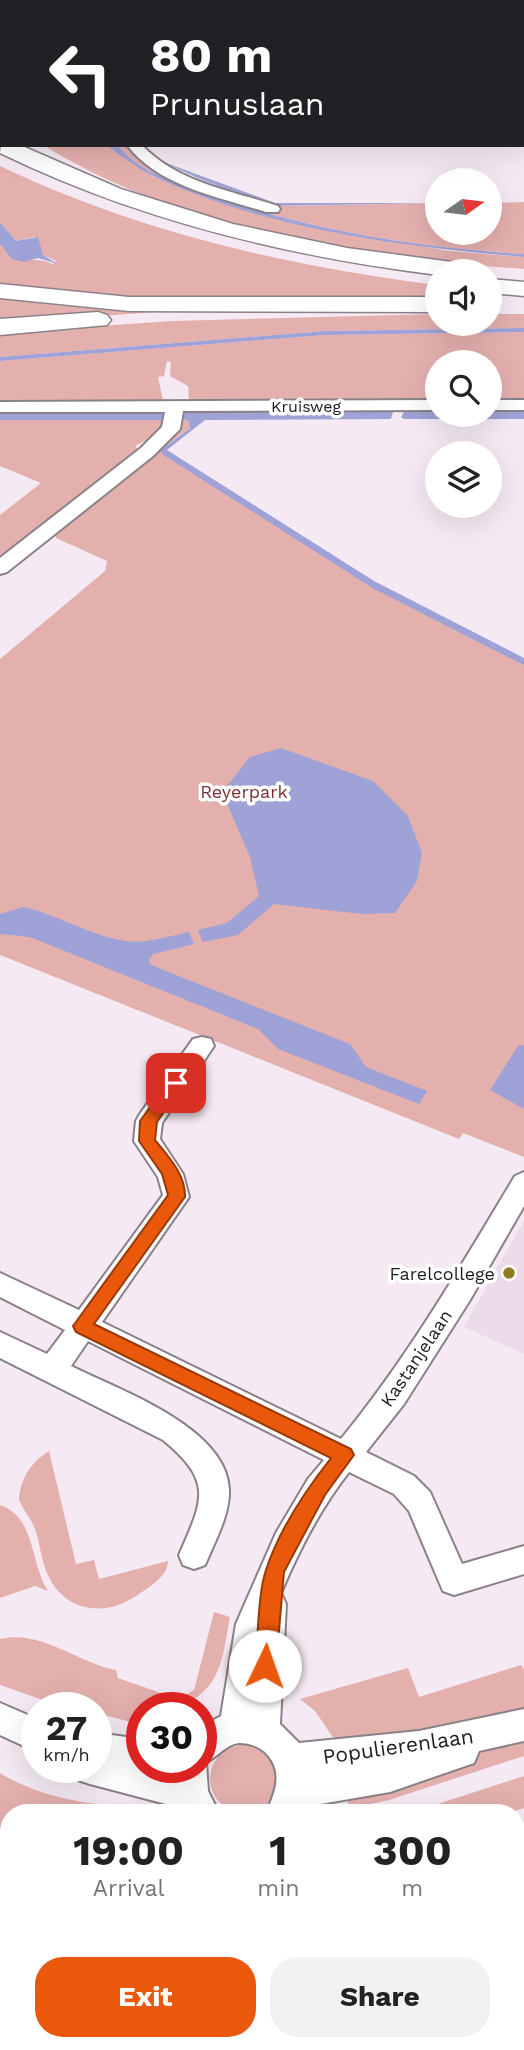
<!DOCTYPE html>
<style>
body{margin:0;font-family:"Work Sans",sans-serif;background:#f2f2f2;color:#222;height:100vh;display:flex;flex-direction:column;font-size:26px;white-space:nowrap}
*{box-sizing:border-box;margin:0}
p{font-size:23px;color:#767676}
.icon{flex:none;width:38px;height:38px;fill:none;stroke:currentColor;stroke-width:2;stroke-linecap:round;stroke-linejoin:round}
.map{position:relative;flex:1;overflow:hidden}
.panel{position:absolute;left:0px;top:1804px;width:525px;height:247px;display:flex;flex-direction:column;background:#fff;border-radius:28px 28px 0 0;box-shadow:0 7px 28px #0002}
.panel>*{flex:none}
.banner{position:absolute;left:0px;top:0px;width:525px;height:147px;box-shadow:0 7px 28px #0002;background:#202124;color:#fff;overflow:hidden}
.needle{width:46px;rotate:76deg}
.fabs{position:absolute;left:425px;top:168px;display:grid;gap:14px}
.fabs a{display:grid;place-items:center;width:77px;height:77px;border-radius:50%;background:#fff;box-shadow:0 7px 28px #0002;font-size:35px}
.speed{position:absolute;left:21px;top:1692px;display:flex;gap:14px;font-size:35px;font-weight:700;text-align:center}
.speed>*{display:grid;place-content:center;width:91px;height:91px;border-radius:50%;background:#fff;box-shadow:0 7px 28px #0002;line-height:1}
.speed small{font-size:18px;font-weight:400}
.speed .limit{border:10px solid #d22;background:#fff;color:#111}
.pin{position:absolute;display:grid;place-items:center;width:60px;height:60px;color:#fff;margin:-30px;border-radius:14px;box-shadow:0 4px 10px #0006}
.me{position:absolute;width:77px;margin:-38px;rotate:3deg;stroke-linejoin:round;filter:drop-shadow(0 0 5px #0008)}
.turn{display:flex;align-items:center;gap:24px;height:147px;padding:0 35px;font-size:32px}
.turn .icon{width:91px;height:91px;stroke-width:2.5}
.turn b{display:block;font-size:49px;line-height:60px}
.eta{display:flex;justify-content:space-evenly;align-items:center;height:119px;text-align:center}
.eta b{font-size:42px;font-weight:700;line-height:49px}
.primary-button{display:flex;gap:14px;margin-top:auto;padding:14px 35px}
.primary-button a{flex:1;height:80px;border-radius:28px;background:#ea580c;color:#fff;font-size:28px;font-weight:700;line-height:80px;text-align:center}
.primary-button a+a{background:#f2f2f2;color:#222}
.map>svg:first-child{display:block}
</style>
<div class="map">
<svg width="524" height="2050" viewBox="0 0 524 2050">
<rect width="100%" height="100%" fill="#f5eaf3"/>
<path fill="#ecdbe9" d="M524,1220V1354L464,1327Z"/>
<g fill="#e4b0ae">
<path d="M43,145H106L154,177L229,205L281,220L449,251L524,257V269C363,258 182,231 43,145Z"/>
<path d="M118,145H131L165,172L277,210L279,206L437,203L438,233H490V203L524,202V254C411,247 296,228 190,188C165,178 134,168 118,145Z"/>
<path d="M0,147L88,187L377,263L444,271H438L437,275C279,255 144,222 0,153Z"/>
<path d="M0,166C142,233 283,265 437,285V300L123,299L0,287V244C24,274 24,252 53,264L56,261L43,255L35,237L16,241L0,222Z"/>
<path d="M0,299L96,309L154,312L0,324Z"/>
<path d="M437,314L438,324H490V314H524V328L325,331L0,357V333L172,321Z"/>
<path d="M524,332V403H490V362H438L437,403L189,401L188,386L170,376L171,362L167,361L164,376L158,377L163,400L0,404V361L325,335Z"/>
<path d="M178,417L189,421L192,426L161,450L368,582L524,662V1157L463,1133L459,1139L0,955V659L105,571L107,561L56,538V530L138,464L148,460Z"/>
<path d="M0,420H167L158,434L135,446L141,452L0,562V515L41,483L0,466Z"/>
<path d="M49,1451L76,1564L94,1560L99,1579L168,1561C168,1577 148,1588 136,1596C108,1615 70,1614 51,1581C41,1565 41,1546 35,1529C31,1518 23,1510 19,1500C20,1479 31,1462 49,1451Z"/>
<path d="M0,1505C36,1517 30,1564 48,1591L35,1586L0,1598Z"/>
<path d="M214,1612L230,1617C222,1659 222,1688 180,1707C171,1711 152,1708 142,1708V1725L96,1713V1708L60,1706L0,1685V1639C41,1629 78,1663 116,1670L118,1678L178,1699L194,1690Z"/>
<path d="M521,1665L524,1669V1712L345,1749L343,1737L334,1739L315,1711L300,1699L408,1668L419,1697Z"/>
<path d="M524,1739V1756L389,1800L348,1809V1792L375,1786Z"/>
<circle cx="244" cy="1779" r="34"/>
<path d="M0,1773C43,1799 93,1806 143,1807L147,1813H9V1847L0,1834Z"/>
<path d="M524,1776V1808L509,1813H410Z"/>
<path d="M0,1860L9,1871V1931L0,1921Z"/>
<path d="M9,1939V2042L0,2050V1953Z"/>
<path d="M145,2042H206L211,2050H151Z"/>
<path d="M349,2042H457L453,2050H355Z"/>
</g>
<g fill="#9ea2d6">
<path d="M106,145H118C134,168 165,178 190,188C296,228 411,247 524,254V257C400,246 269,230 155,177C138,169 122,156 106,145Z"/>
<path d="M158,160L275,203H437L272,206L200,179Z"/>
<path d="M0,222L16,241L38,237L43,255L58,264L38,258L25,262L12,259L0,244Z"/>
<path d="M524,328V332L325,335L0,361V357L325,331Z"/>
<path d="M389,410L393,412L391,419L205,420L167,450L374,581L524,658V665L374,589L162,454L161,450L190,428L189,421L178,417L167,420H0V412Z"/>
<path d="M405,410H437L438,415H490V410H524V419H404L401,417Z"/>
<path d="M281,748L373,781L408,816L422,853L417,881L395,913L362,914L274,904L238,935L203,942L198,930L227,923L259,896L250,857L222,792L250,757Z"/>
<path d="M23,907C59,914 109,947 146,941C160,939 175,935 189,932L194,944L153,954L149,960L151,965L350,1044L366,1067L427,1091L419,1104L278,1049L258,1029L30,937L0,934V914Z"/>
<path d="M524,1045V1109L490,1090L518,1046Z"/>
</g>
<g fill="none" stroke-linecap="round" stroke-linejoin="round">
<g stroke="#8a8189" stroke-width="4">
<g id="minor">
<path d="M127,0H141L126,2Z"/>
<path d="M127,145H142C176,182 232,191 278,206L280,209L278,212H266C219,197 159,187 127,145Z"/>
<path d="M438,400V410L183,411L180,429L153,456L7,572L0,574V558L141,448L162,427L165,412H0V402Z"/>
<rect x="490" y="400" width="34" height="10"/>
<path d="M202,1037L211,1039L214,1046L162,1123L160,1139L183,1174L189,1197L102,1322L341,1439C408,1357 461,1266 515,1176L524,1172V1206L470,1300L404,1404L366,1452L414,1476L430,1492L462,1564L524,1546V1574L454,1595L443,1591L409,1511L394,1494L349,1472C320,1509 299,1550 281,1593L286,1604L280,1724L299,1743L419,1731L524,1709V1741L479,1751L474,1763L390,1792L303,1807L300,1813H266C276,1791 284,1771 265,1752C258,1746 248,1743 239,1743C226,1744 218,1757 206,1762L208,1791L219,1813H184L181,1808L90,1784L78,1780L74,1768H96V1733L142,1739V1768L176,1773V1768H201V1727L221,1716L236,1624L276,1533L308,1479L324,1460L88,1341L71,1366C119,1390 226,1427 229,1489C230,1515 215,1541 205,1565L194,1569L183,1565L179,1555C203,1500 214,1482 163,1440L0,1358V1332L47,1354L65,1330L0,1297V1273L79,1310L163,1195L158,1177L134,1141L136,1121L140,1114L193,1039Z"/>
<path d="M0,1703L37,1719V1752L0,1735Z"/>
<path d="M234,2042H272L275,2050H238Z"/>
</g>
</g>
<g stroke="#8a8189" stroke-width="3">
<g id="highway">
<path d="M2,138V145H20L121,189L233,224L347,248L467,264L476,266L479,271H438V275C285,256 138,220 0,153Z"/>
<path d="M490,279L524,282V296L490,293Z"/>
<path d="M0,284L129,297H438V312L129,311L0,298Z"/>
<path d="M98,312L107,315L111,320L107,325L0,335V319Z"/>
</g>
</g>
<use href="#minor" fill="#fff" fill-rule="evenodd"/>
<use href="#highway" fill="#fff" fill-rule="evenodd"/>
</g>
<path fill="#ea580c" stroke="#983908" stroke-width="2" d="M176,1077L184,1083L157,1122L155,1140C168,1156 186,1175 185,1197L94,1324L351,1449L354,1455L325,1495L284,1572L276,1666L273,1673L265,1676L258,1673L255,1666C258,1641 258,1592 266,1570C279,1530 305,1491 331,1458L76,1332L73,1326L168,1195L162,1174L139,1141L140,1121L170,1079Z"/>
<circle fill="#8f7c23" stroke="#fff" stroke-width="2.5" cx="509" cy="1273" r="7"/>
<g text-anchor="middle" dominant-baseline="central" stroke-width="7" stroke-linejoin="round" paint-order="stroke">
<g font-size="16" fill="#201d20" stroke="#fff">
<text x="306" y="406">Kruisweg</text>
</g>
<g font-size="18" fill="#7b3032" stroke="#fff">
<text x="244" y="791">Reyerpark</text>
</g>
<g font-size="18" fill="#201d20" stroke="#fff" text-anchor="end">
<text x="495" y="1273">Farelcollege</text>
</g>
<g font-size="18" fill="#201d20" stroke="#fff">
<text transform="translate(416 1358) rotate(-56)">Kastanjelaan</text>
</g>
<g font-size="21" fill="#201d20" stroke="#fff">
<text transform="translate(398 1746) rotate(-8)">Populierenlaan</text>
</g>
</g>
</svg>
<div class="fabs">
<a><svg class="needle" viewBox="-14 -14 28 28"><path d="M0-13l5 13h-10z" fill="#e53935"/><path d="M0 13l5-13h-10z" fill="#767676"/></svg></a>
<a><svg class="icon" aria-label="sound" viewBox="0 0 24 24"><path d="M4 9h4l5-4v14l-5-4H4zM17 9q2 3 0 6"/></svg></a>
<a><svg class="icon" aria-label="search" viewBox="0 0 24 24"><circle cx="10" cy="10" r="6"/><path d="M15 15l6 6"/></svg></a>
<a><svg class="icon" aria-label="layers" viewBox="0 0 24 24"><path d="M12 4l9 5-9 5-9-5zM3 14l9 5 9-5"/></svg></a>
</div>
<div class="speed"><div>27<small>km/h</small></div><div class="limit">30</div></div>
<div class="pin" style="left:176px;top:1083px;background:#d93025"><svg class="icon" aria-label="arrive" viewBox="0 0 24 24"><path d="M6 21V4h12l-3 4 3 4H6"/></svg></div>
<svg class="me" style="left:265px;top:1666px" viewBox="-20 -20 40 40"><circle r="19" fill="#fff"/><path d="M0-13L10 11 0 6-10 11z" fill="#ea580c"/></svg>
<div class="banner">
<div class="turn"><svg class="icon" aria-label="left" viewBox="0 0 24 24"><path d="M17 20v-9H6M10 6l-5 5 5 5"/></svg><div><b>80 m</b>Prunuslaan</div></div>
</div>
<section class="panel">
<div class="eta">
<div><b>19:00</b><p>Arrival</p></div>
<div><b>1</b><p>min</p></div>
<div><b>300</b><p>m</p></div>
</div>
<div class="primary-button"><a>Exit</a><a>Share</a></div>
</section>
</div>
